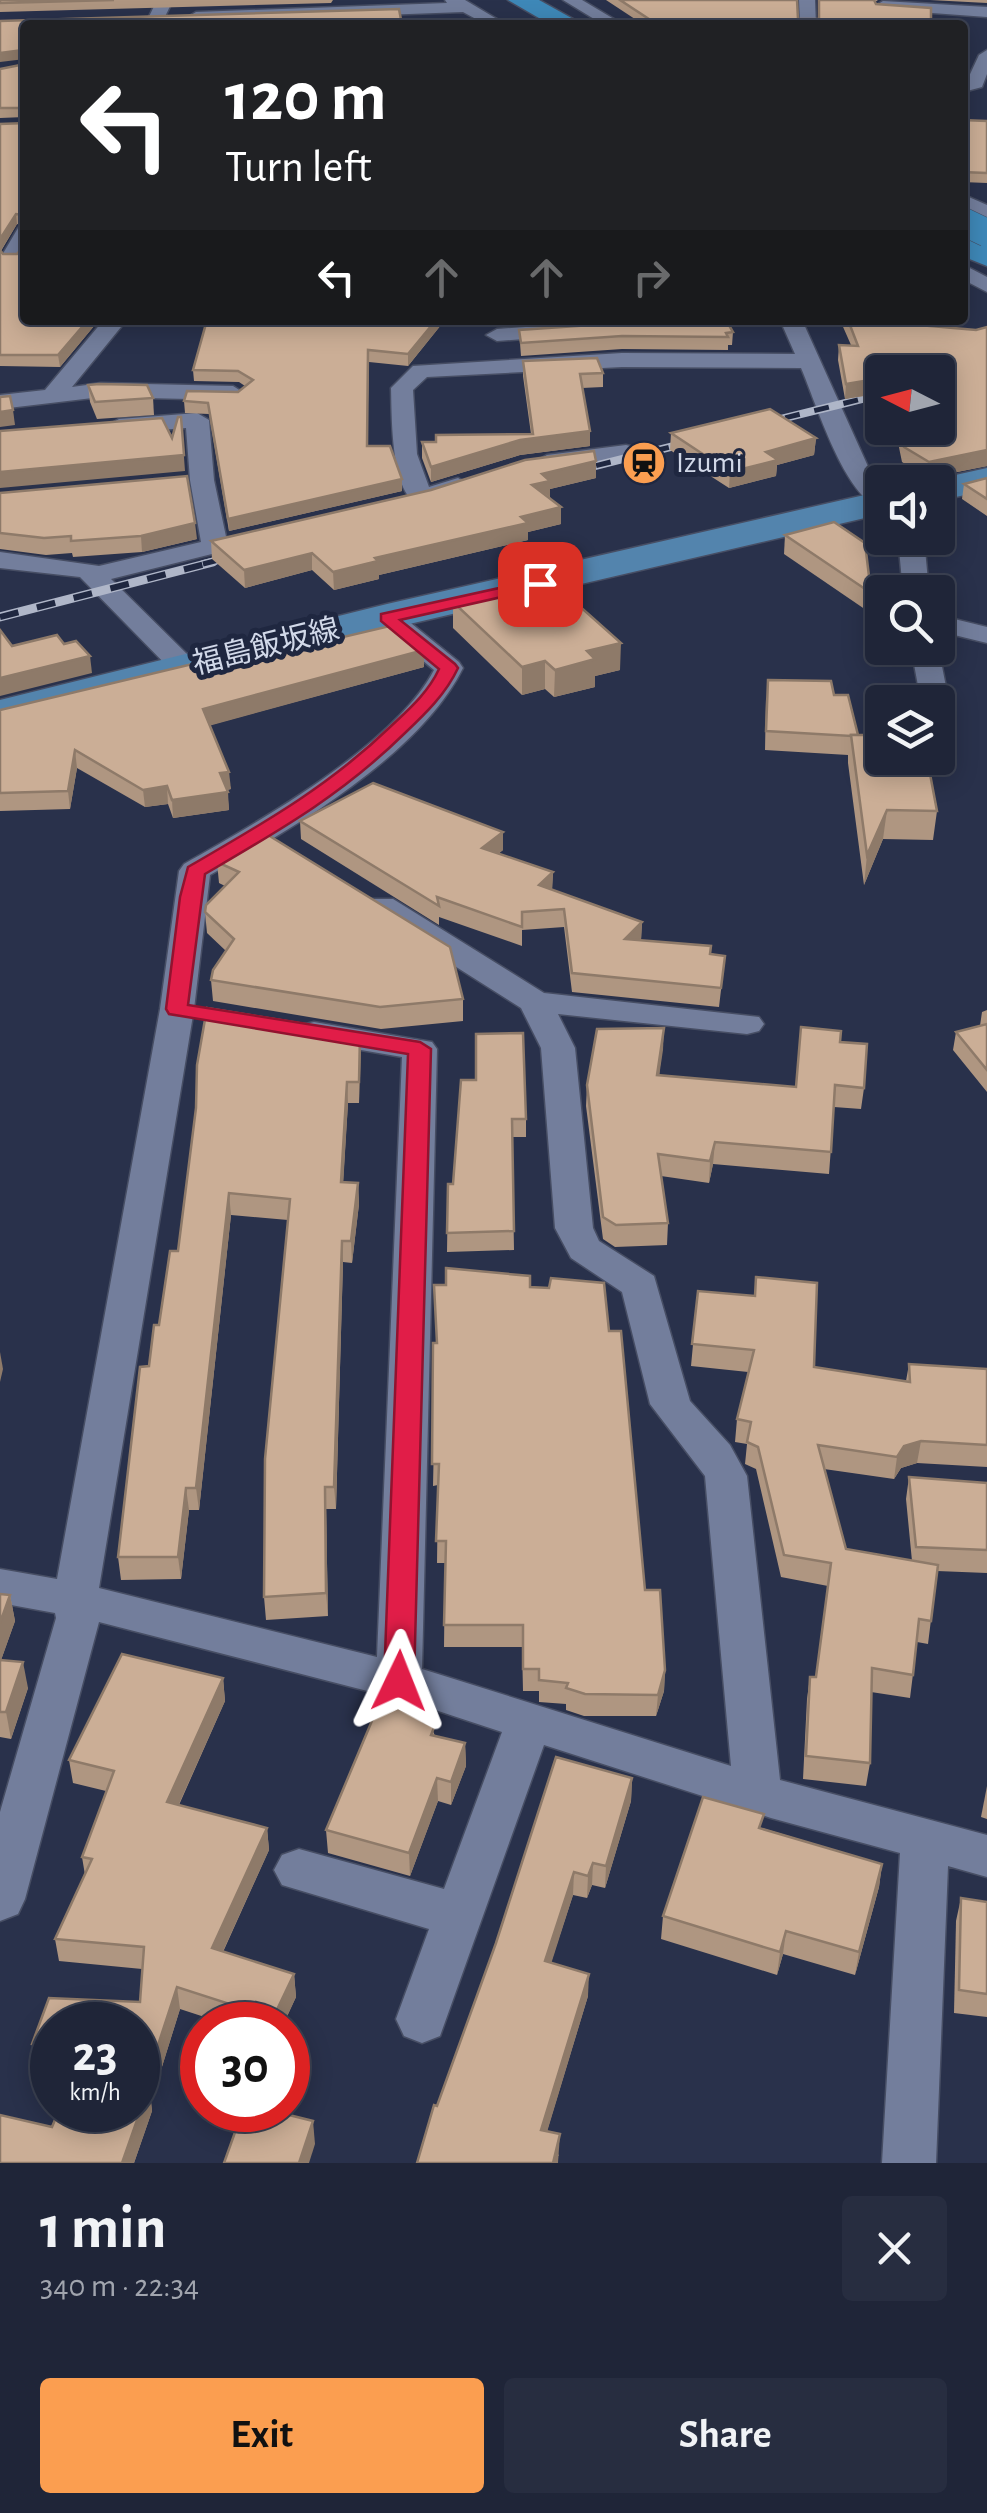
<!DOCTYPE html>
<meta charset="utf-8">
<style>
body{margin:0;font-family:"Alegreya Sans","Noto Sans JP",sans-serif;background:#272d40;color:#f1f3f6;height:100vh;display:flex;flex-direction:column;font-size:38px;white-space:nowrap}
*{box-sizing:border-box;margin:0}
p{font-size:32px;color:#a1a5ae}
.icon{flex:none;width:55px;height:55px;fill:none;stroke:currentColor;stroke-width:2;stroke-linecap:round;stroke-linejoin:round}
.map{position:relative;height:2163px;overflow:hidden}
.panel{display:flex;flex-direction:column;background:#1f2538;flex:1}
.panel>*{flex:none}
.top-card{position:absolute;left:20px;top:20px;width:948px;height:305px;border-radius:10px;box-shadow:0 5px 25px #0003,0 0 0 2px #3c4253;background:#202124;color:#fff;overflow:hidden}
.needle{width:65px;rotate:276deg}
.fabs{position:absolute;left:865px;top:355px;display:grid;gap:20px}
.fabs a{display:grid;place-items:center;width:90px;height:90px;border-radius:10px;background:#1f2538;box-shadow:0 5px 25px #0003,0 0 0 2px #3c4253;font-size:50px}
.speed{position:absolute;left:30px;top:2002px;display:flex;gap:20px;font-size:50px;font-weight:700;text-align:center}
.speed>*{display:grid;place-content:center;width:130px;height:130px;border-radius:50%;background:#1f2538;box-shadow:0 5px 25px #0003,0 0 0 2px #3c4253;line-height:1}
.speed small{font-size:25px;font-weight:400}
.speed .limit{border:15px solid #d22;background:#fff;color:#111}
.pin{position:absolute;display:grid;place-items:center;width:85px;height:85px;color:#fff;margin:-42px;border-radius:20px;box-shadow:0 5px 15px #0006}
.me{position:absolute;width:110px;margin:-55px;rotate:2deg;stroke-linejoin:round;filter:drop-shadow(0 0 8px #0008)}
.turn{display:flex;align-items:center;gap:35px;height:210px;padding:0 40px;font-size:45px}
.turn .icon{width:130px;height:130px;stroke-width:2.5}
.turn b{display:block;font-size:70px;line-height:85px}
.lanes{display:flex;align-items:center;height:95px;padding:0 40px;background:#0003;justify-content:center;gap:50px;direction:ltr}
.lanes .off{opacity:.35}
.round{display:grid;place-items:center;flex:none;width:105px;height:105px;border-radius:10px;background:#272d40}
.summary{display:flex;align-items:center;justify-content:space-between;height:170px;padding:0 40px}
h1{font-size:60px;font-weight:700;line-height:75px}
.primary-button{display:flex;gap:20px;margin-top:auto;padding:20px 40px}
.primary-button a{flex:1;height:115px;border-radius:10px;background:#fb9e50;color:#111;font-size:40px;font-weight:700;line-height:115px;text-align:center}
.primary-button a+a{background:#272d40;color:#f1f3f6}
.map>svg:first-child{display:block}
</style>
<div class="map">
<svg width="987" height="2163" viewBox="0 0 987 2163">
<rect width="100%" height="100%" fill="#29314b"/>
<g fill="none" stroke-linecap="round" stroke-linejoin="round">
<g stroke="#474e64" stroke-width="3">
<g id="street">
<path d="M157,0H173L161,25H145Z"/>
<path d="M445,0H465L507,25H487L463,12L196,22L188,17L196,12L447,3Z"/>
<path d="M563,0H582L624,25H604Z"/>
<path d="M799,0H815L816,25H800Z"/>
<path d="M883,1L987,7V17L877,9L875,6Z"/>
<path d="M987,50V74L982,87L967,91L964,87L979,55Z"/>
<path d="M962,194L987,205V218L962,208Z"/>
<path d="M25,226V250L18,261H4L1,257L18,228Z"/>
<path d="M962,264L987,277V292L962,279Z"/>
<path d="M780,320H802L875,482L882,489V508C845,500 816,402 801,368L622,367L427,377L413,390L417,454L429,487L458,478L470,485L467,490L421,505C390,498 392,414 391,388L413,366L622,353L795,354Z"/>
<path d="M110,321L121,327L72,387L101,383L233,386L244,393L233,400L101,397L0,409V395L45,390L102,322Z"/>
<path d="M568,324L579,330L576,335L497,341L486,335L497,329Z"/>
<path d="M197,413L209,420L214,480L228,546L224,551L111,579L195,662L199,668L195,674H175L80,577L0,568V552L99,566L201,542L190,480L186,428L119,433L107,426L119,419Z"/>
<path d="M626,445L634,447L638,452L634,457L547,469L535,462L547,455Z"/>
<path d="M894,538H919L925,549L929,592H903L899,549Z"/>
<path d="M387,609L396,611L459,662L463,668C419,756 293,828 210,875L194,1009L99,1588L377,1657L402,1057L314,1042L302,1039L297,1032L302,1025L314,1022L432,1042L437,1049L422,1669L731,1766L705,1476L650,1404L622,1292L571,1258L555,1228L541,1048L521,1008L371,913L366,906L371,899H393L544,993L759,1017L764,1024L759,1031L747,1034L558,1014L575,1048L593,1228L599,1241L654,1276L690,1401L730,1445L747,1476L780,1780L987,1835V1877L948,1866L936,2163H882L900,1853L771,1818L544,1745L440,2036L422,2043L404,2036L396,2019L429,1929L282,1885L274,1870L282,1855L299,1849L444,1889L502,1732L414,1703L99,1622L25,1899L18,1914L0,1921V1812L56,1618L55,1613L0,1603V1569L57,1579L160,1009L179,871L184,864C257,823 395,745 434,670L378,623L374,617Z"/>
<path d="M938,615L987,627V643L938,631Z"/>
<path d="M938,646L949,702L938,710V702H921L911,648Z"/>
</g>
</g>
<g stroke="#474e64" stroke-width="3">
<g id="primary">
<path d="M987,468V490L938,501V482H924Z"/>
<path d="M882,491V514L388,629L0,726V700L387,604Z"/>
</g>
</g>
<g stroke="#474e64" stroke-width="3">
<g id="highway">
<path d="M508,0H539L584,25H551Z"/>
<path d="M962,234L987,244V266L962,256Z"/>
</g>
</g>
<use href="#street" fill="#737e9c" fill-rule="evenodd"/>
<use href="#primary" fill="#5384ad" fill-rule="evenodd"/>
<use href="#highway" fill="#3e88b8" fill-rule="evenodd"/>
<g stroke="#afb6c8" stroke-width="8">
<g id="rail-far1">
<path d="M756,425L882,394"/>
<path d="M567,473L698,440"/>
<path d="M203,564L242,554"/>
</g>
</g>
<g stroke="#afb6c8" stroke-width="9">
<path id="rail" d="M0,617L213,562"/>
</g>
<use href="#rail-far1" stroke="#1f2740" stroke-width="5" stroke-dasharray="15" stroke-linecap="butt"/>
<use href="#rail" stroke="#1f2740" stroke-width="6" stroke-dasharray="19" stroke-linecap="butt"/>
<g stroke="#474e64" stroke-width="29" stroke-linecap="butt">
<path id="highway-bridge" d="M962,221L987,233"/>
</g>
<use href="#highway-bridge" stroke="#3e88b8" stroke-width="28"/>
</g>
<g fill="#af9681">
<path d="M0,0H333L331,3L0,12Z"/>
<path d="M606,0H797L798,19H818V0H878L875,2L876,4L931,25H644Z"/>
<path d="M930,0H987V3Z"/>
<path d="M25,64V117L0,118V69Z"/>
<path d="M962,120L987,121V183L962,182Z"/>
<path d="M25,123V226L17,224L1,251L25,320H99L60,367L0,366V124Z"/>
<path d="M207,320H445L408,366L369,362L367,446L402,491L229,531L209,414L185,413L184,401L238,392L245,386L239,382L194,381L193,370Z"/>
<path d="M477,320H566L517,324Z"/>
<path d="M840,320H906L908,324L976,330L987,327V466L927,478L902,462L895,428H938L882,372V393L845,399L838,360L839,345H851Z"/>
<path d="M519,330L733,332L732,345H728V350L622,349L521,356Z"/>
<path d="M523,361L603,373V387L582,388L590,431V446L520,455L431,482L422,458V442L531,434L523,376Z"/>
<path d="M88,385L153,398L154,415L97,419L90,402Z"/>
<path d="M671,433L816,438L814,455L777,465L776,476L729,488L670,450Z"/>
<path d="M596,461V478L550,489V497L561,524L528,532V540L379,575V579L334,590L312,570L245,588L212,559L211,541Z"/>
<path d="M987,478V516L962,499L964,484Z"/>
<path d="M0,493L197,539L142,552L73,557L72,553L46,555L0,549Z"/>
<path d="M785,535L871,593L869,612L784,554Z"/>
<path d="M453,602L620,670L595,676V687L554,697L545,689L522,695L453,628Z"/>
<path d="M424,650V667L210,725L231,789L227,790L229,810L173,818L168,804L145,807L77,768L70,809L0,811V710L207,669Z"/>
<path d="M834,695L858,735L937,811L933,840L883,839L864,885L848,763V755L765,750L766,698Z"/>
<path d="M300,821L503,832V850L498,854L553,872L552,890L642,922L641,940L725,956L719,1007L572,992L564,927L522,930V946L439,917V925L301,839Z"/>
<path d="M268,835L463,999V1021L381,1029L213,1001L211,980L226,951L207,933L205,912L225,886L219,883L217,862Z"/>
<path d="M987,1010V1092L953,1050L956,1032L980,1026L982,1012Z"/>
<path d="M664,1028L659,1076L795,1087L840,1042L864,1088L861,1109L834,1107L829,1174L713,1164L709,1183L661,1176L668,1223L667,1245L615,1247L603,1239L586,1106L587,1085Z"/>
<path d="M360,1033L359,1103H348L343,1182L358,1183L359,1204L352,1263L343,1262L336,1509H326L328,1616L266,1620L264,1597L288,1220L231,1215L199,1510H189L181,1579L121,1580L118,1557L149,1366L178,1251Z"/>
<path d="M461,1080L526,1119V1137H512L514,1250L447,1252L448,1184H453Z"/>
<path d="M530,1287L609,1331L645,1590L665,1670L664,1691L656,1716H584L566,1710V1704L539,1702V1691H523L522,1647H444L445,1563H437L438,1485L433,1486L436,1343Z"/>
<path d="M698,1291L814,1367L906,1381L909,1364L987,1369V1467L917,1463L901,1468L894,1479L824,1469L846,1549L912,1561L906,1499L909,1477L987,1483V1573L937,1571L928,1644L917,1642L910,1698L871,1692L870,1763L866,1786L803,1779L807,1699L810,1677H816L828,1586L781,1577L756,1469L745,1464L747,1444L735,1442L737,1419L748,1372L691,1366Z"/>
<path d="M0,1594L10,1595L15,1621L1,1660L28,1688L11,1739L0,1737Z"/>
<path d="M122,1654L223,1678L225,1701L179,1805L267,1828L269,1850L223,1952L294,1974L296,1997L283,2025H229L180,2009L151,2102L152,2111L134,2163H0V2115L52,2127L59,2110H138V2025H52V2070L37,2067L32,2044L49,1998L140,2002L142,1969L59,1961L55,1939L85,1875L82,1857L106,1791L73,1783L69,1760Z"/>
<path d="M430,1708V1723L435,1736L465,1743L466,1766L451,1805L438,1801L410,1876L328,1853L326,1830Z"/>
<path d="M632,1778L631,1801L605,1888L592,1885L587,1898L573,1895L551,1962L588,1996L547,2131L559,2156L437,2106L496,1943Z"/>
<path d="M987,1786V1819L981,1817Z"/>
<path d="M762,1828L882,1864L879,1887L855,1975L783,1954L777,1975L661,1939L663,1916Z"/>
<path d="M961,1898L987,1902V2017L954,2013L956,1921Z"/>
</g>
<g fill="#8e7a69">
<path d="M24,50L25,59L0,62V53Z"/>
<path d="M16,214L17,224L0,252V239Z"/>
<path d="M88,320H99L60,367L58,355Z"/>
<path d="M436,320H445L408,366V354Z"/>
<path d="M882,378V393L845,399L846,384Z"/>
<path d="M13,410L15,425L0,427V412Z"/>
<path d="M181,417L185,471L0,488V472L184,455Z"/>
<path d="M590,431V446L520,455L431,482V467L520,440Z"/>
<path d="M816,438L814,455L777,465L776,476L729,488L730,472L766,452Z"/>
<path d="M987,450V466L927,478L929,462Z"/>
<path d="M596,461V478L550,489V497L532,485L542,474Z"/>
<path d="M402,479V491L229,531L228,519Z"/>
<path d="M561,507V524L528,532V540L379,575V579L334,590L333,572L375,558Z"/>
<path d="M195,523L197,539L142,552L141,536Z"/>
<path d="M312,553V570L245,588L244,570Z"/>
<path d="M621,643L620,670L595,676V687L554,697L555,670L587,651Z"/>
<path d="M424,650V667L205,727L203,709Z"/>
<path d="M90,656L92,673L0,696V678Z"/>
<path d="M545,661V689L522,695V667Z"/>
<path d="M75,750L77,768L70,809L68,791Z"/>
<path d="M229,772L231,789L221,791L220,773Z"/>
<path d="M167,786L168,804L145,807L143,790Z"/>
<path d="M228,792L229,810L173,818L172,800Z"/>
<path d="M887,810L883,839L864,885L867,855Z"/>
<path d="M503,832V850L482,866V848Z"/>
<path d="M553,872L552,890L539,885Z"/>
<path d="M642,922L641,940L625,939Z"/>
<path d="M664,1028L663,1050L656,1097L657,1075Z"/>
<path d="M360,1033L361,1054L359,1103V1082Z"/>
<path d="M347,1082L348,1103L342,1204L341,1182Z"/>
<path d="M715,1142L713,1164L709,1183L710,1161Z"/>
<path d="M358,1183L359,1204L352,1263L351,1241Z"/>
<path d="M229,1193L231,1215L199,1510L196,1488Z"/>
<path d="M342,1241L343,1262L336,1509L334,1487Z"/>
<path d="M0,1352L3,1369L0,1382Z"/>
<path d="M921,1441L917,1463L901,1468L894,1479L897,1457L904,1446Z"/>
<path d="M325,1487L326,1509L328,1616L326,1593Z"/>
<path d="M186,1488L189,1510L181,1579L178,1557Z"/>
<path d="M10,1595L15,1621L0,1663V1623Z"/>
<path d="M23,1662L28,1688L11,1739L6,1712Z"/>
<path d="M665,1670L664,1691L656,1716L658,1695Z"/>
<path d="M223,1678L225,1701L170,1824L167,1802Z"/>
<path d="M465,1743L466,1766L451,1805V1782Z"/>
<path d="M437,1778L438,1801L410,1876L409,1853Z"/>
<path d="M632,1778L631,1801L605,1888L606,1866Z"/>
<path d="M267,1828L269,1850L214,1971L212,1948Z"/>
<path d="M593,1863L592,1885L587,1898L588,1876Z"/>
<path d="M882,1864L879,1887L855,1975L859,1952Z"/>
<path d="M574,1872L573,1895L545,1983V1961Z"/>
<path d="M786,1931L783,1954L777,1975L780,1952Z"/>
<path d="M294,1974L296,1997L283,2025H274L273,2018Z"/>
<path d="M589,1974L588,1996L541,2152V2130Z"/>
<path d="M177,1987L180,2009L151,2102L152,2111L134,2163H122L144,2088Z"/>
<path d="M313,2121L315,2144L309,2163H299Z"/>
<path d="M560,2134L558,2163H553Z"/>
</g>
<g fill="#cbae96" stroke="#8e7a69" stroke-width="2.5">
<path d="M0,0H114L0,3Z"/>
<path d="M620,0H797L798,19H819V0H874L876,4L931,8V25H694L652,21Z"/>
<path d="M399,9L402,25H25V54L24,50L0,53V21Z"/>
<path d="M25,64V108H0V69Z"/>
<path d="M962,120L987,121V173L962,172Z"/>
<path d="M25,123V215L16,214L0,239V124Z"/>
<path d="M25,244V320H88L58,355H0V250L3,254H17Z"/>
<path d="M207,320H436L408,354L368,350L367,446H390L402,479L228,519L208,403L184,401L187,391L238,392L253,380L238,371L193,370Z"/>
<path d="M664,320H726L733,332L726,333L728,337L622,336L521,343L519,330Z"/>
<path d="M848,320H906L908,324L976,330L987,327V450L929,462L904,447L900,428H938V372H882V378L846,384L839,345L858,346Z"/>
<path d="M597,358L603,373L580,374L590,431L520,440L431,467L422,442H436V435L533,434L523,361Z"/>
<path d="M99,384L147,385L153,398L95,402L88,385Z"/>
<path d="M10,396L13,410L0,412V397Z"/>
<path d="M770,409L816,438L766,452L778,460L730,472L671,433Z"/>
<path d="M178,417H181L184,455L0,472V431L162,418L172,438Z"/>
<path d="M594,451L596,461L542,474L550,481L532,485L561,507L521,517L528,523L375,558L378,561L333,572L312,553L244,570L211,541L431,490L525,460Z"/>
<path d="M187,476L195,523L141,536L71,541V536L44,538L0,533V493Z"/>
<path d="M987,478V499L964,484Z"/>
<path d="M834,522L865,543L871,593L785,535Z"/>
<path d="M549,579L621,643L587,651L595,659L555,670L545,661L522,667L453,602Z"/>
<path d="M394,625L424,650L203,709L229,772L220,773L228,792L172,800L167,786L143,790L75,750L68,791L0,793V710L205,661L207,669Z"/>
<path d="M0,630L12,646L57,635L64,644L76,641L90,656L0,678Z"/>
<path d="M768,680L831,681L834,695H848L858,735H851V736L766,731Z"/>
<path d="M851,735H882V758H927L937,811L887,810L867,855Z"/>
<path d="M373,783L503,832L482,848L553,872L539,885L642,922L625,939L711,946L710,954L725,956L721,988L572,973L564,909L522,912V927L437,897L439,906L300,821Z"/>
<path d="M268,835L450,947L463,999L380,1007L211,980L213,970L234,939L205,912L206,905L239,872L217,862Z"/>
<path d="M207,1008L360,1033L359,1082H347L341,1182L358,1183L351,1241H342L334,1487H325L326,1593L264,1597L265,1459L290,1199L229,1193L196,1488H186L178,1557H118L140,1367L149,1366L154,1325H159L170,1251H178L196,1108L197,1065Z"/>
<path d="M987,1024V1070L956,1032Z"/>
<path d="M801,1027L841,1031L840,1042L867,1044L864,1088L835,1085L831,1152L715,1142L710,1161L658,1154L668,1223L616,1225L603,1217L587,1085L597,1029L664,1028L657,1075L796,1087Z"/>
<path d="M523,1033L526,1119H512L514,1231L447,1233L448,1184H453L461,1080H476V1034Z"/>
<path d="M446,1268L530,1276V1287L549,1288L551,1278L604,1283L609,1331H621L645,1590H660L665,1670L658,1695L585,1694L566,1688L568,1683L539,1680V1669H523V1625H444L446,1541H436L439,1464H432L433,1343H437L434,1285H446Z"/>
<path d="M756,1277L817,1283L814,1367L910,1382L909,1364L987,1369V1445L921,1441L904,1446L897,1457L818,1445L846,1549L938,1565L931,1621L919,1619L913,1675L872,1668L870,1763L806,1756L810,1677H816L831,1563L784,1555L758,1447L747,1442L751,1422L737,1419L754,1350L692,1344L698,1291L755,1296Z"/>
<path d="M909,1477L987,1483V1550L916,1547Z"/>
<path d="M0,1594L10,1595L0,1623Z"/>
<path d="M122,1654L223,1678L167,1802L267,1828L212,1948L294,1974L273,2018L177,1987L144,2088L148,2089L122,2163H0V2115L52,2127L59,2110H138V2025H52V2048L32,2044L49,1998L140,2002L144,1947L55,1939L92,1859L82,1857L114,1771L69,1760Z"/>
<path d="M0,1660L23,1662L6,1712H0Z"/>
<path d="M382,1697L430,1708L424,1722L435,1725L431,1735L465,1743L451,1782L437,1778L409,1853L326,1830Z"/>
<path d="M556,1757L632,1778L606,1866L593,1863L588,1876L574,1872L545,1961L589,1974L541,2130L560,2134L553,2163H417L434,2105L437,2106L496,1943Z"/>
<path d="M703,1797L764,1814L759,1828L882,1864L859,1952L786,1931L780,1952L663,1916Z"/>
<path d="M961,1898L987,1902V1994L959,1990Z"/>
<path d="M243,2110H269L313,2121L299,2163H224Z"/>
</g>
<path fill="#e11d48" stroke="#92132f" stroke-width="2.5" d="M540,579L548,584L546,587L400,620L455,664L458,668C446,694 425,714 405,733C342,795 280,830 205,874L188,1005L420,1042L431,1049L414,1681L410,1689L399,1693L389,1689L384,1681L408,1054L169,1014L166,1009L180,897L188,867C262,824 328,787 390,727C408,710 428,693 439,669L381,621V614Z"/>
<defs>
<g id="station-disc" transform="scale(2.25)"><circle r="9.5" fill="#fb9e50" stroke="#1f2740"/><path d="M-3-6H3Q5-6 5-4V2Q5 4 3 4L4.5 6H3L1.5 4h-3L-3 6H-4.5L-3 4Q-5 4-5 2V-4Q-5-6-3-6ZM-3.5-4v3h7v-3ZM-3.5 1v1.5H-2V1ZM2 1v1.5H3.5V1Z" fill="#111"/></g>
</defs>
<g fill-rule="evenodd">
<use href="#station-disc" x="644" y="463"/>
</g>
<g text-anchor="middle" dominant-baseline="central" stroke-width="10" stroke-linejoin="round" paint-order="stroke">
<g font-size="30" fill="#d1d8e8" stroke="#1f2740" text-anchor="start">
<text x="676" y="463">Izumi</text>
</g>
<g font-size="30" fill="#d1d8e8" stroke="#1f2740">
<text transform="translate(266 647) rotate(-14)">福島飯坂線</text>
</g>
</g>
</svg>
<div class="fabs">
<a><svg class="needle" viewBox="-14 -14 28 28"><path d="M0-13l5 13h-10z" fill="#e53935"/><path d="M0 13l5-13h-10z" fill="#a1a5ae"/></svg></a>
<a><svg class="icon" aria-label="sound" viewBox="0 0 24 24"><path d="M4 9h4l5-4v14l-5-4H4zM17 9q2 3 0 6"/></svg></a>
<a><svg class="icon" aria-label="search" viewBox="0 0 24 24"><circle cx="10" cy="10" r="6"/><path d="M15 15l6 6"/></svg></a>
<a><svg class="icon" aria-label="layers" viewBox="0 0 24 24"><path d="M12 4l9 5-9 5-9-5zM3 14l9 5 9-5"/></svg></a>
</div>
<div class="speed"><div>23<small>km/h</small></div><div class="limit">30</div></div>
<div class="pin" style="left:540px;top:584px;background:#d93025"><svg class="icon" aria-label="arrive" viewBox="0 0 24 24"><path d="M6 21V4h12l-3 4 3 4H6"/></svg></div>
<svg class="me" style="left:399px;top:1681px" viewBox="-20 -20 40 40"><path d="M0-17L14 15 0 8-14 15z" fill="#e11d48" stroke="#fff" stroke-width="4"/></svg>
<div class="top-card">
<div class="turn"><svg class="icon" aria-label="left" viewBox="0 0 24 24"><path d="M17 20v-9H6M10 6l-5 5 5 5"/></svg><div><b>120 m</b>Turn left</div></div>
<div class="lanes"><svg class="icon" aria-label="left" viewBox="0 0 24 24"><path d="M17 20v-9H6M10 6l-5 5 5 5"/></svg><svg class="icon off" aria-label="ahead" viewBox="0 0 24 24"><path d="M12 20V5M6 11l6-6 6 6"/></svg><svg class="icon off" aria-label="ahead" viewBox="0 0 24 24"><path d="M12 20V5M6 11l6-6 6 6"/></svg><svg class="icon off" aria-label="right" viewBox="0 0 24 24"><path d="M7 20v-9h11M14 6l5 5-5 5"/></svg></div>
</div>
</div>
<section class="panel">
<div class="summary"><div><h1>1 min</h1><p>340 m · 22:34</p></div><a class="round"><svg class="icon" aria-label="close" viewBox="0 0 24 24"><path d="M6 6l12 12M18 6L6 18"/></svg></a></div>
<div class="primary-button"><a>Exit</a><a>Share</a></div>
</section>
